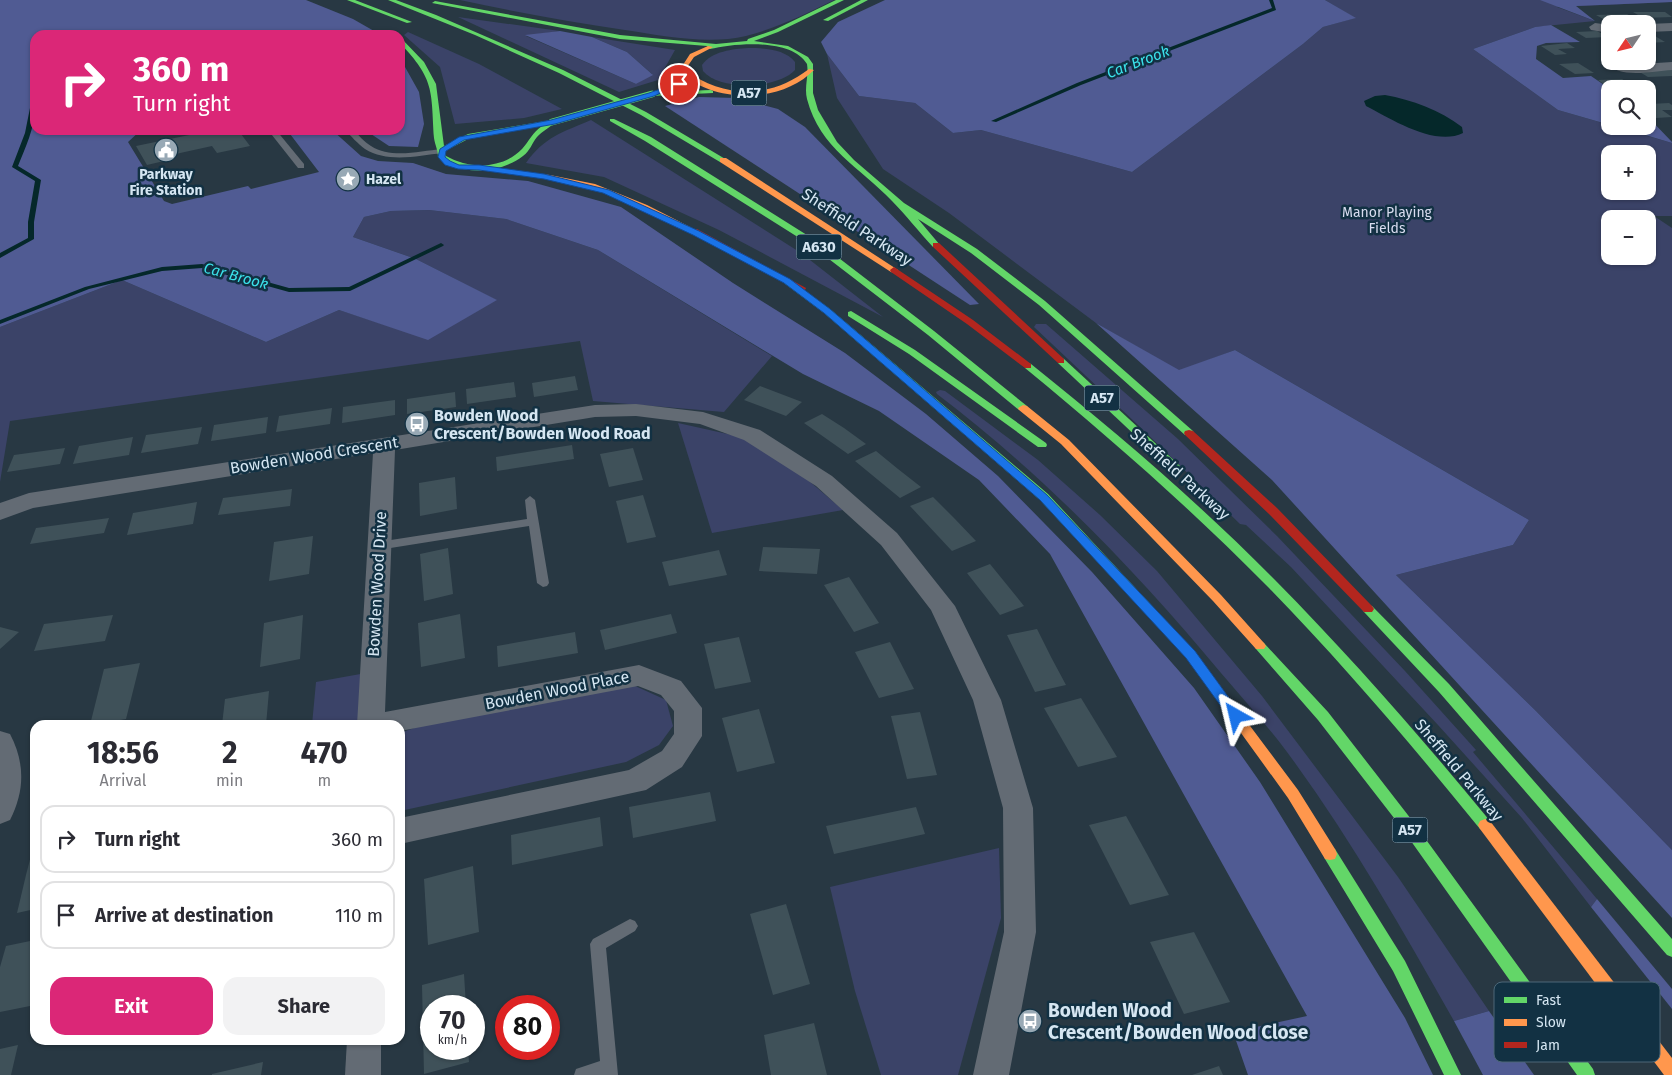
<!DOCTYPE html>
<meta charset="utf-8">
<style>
body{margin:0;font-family:"Fira Sans",sans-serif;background:#f2f2f3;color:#2b2b33;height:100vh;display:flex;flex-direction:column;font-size:19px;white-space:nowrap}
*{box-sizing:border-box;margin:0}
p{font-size:16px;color:#7c7c81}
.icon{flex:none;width:28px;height:28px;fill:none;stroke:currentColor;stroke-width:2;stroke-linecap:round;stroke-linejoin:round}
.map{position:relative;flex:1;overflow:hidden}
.panel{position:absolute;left:30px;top:720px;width:375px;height:325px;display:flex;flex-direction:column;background:#fff;border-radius:15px;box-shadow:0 1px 4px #0004}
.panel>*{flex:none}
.top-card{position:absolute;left:30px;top:30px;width:375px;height:105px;border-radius:15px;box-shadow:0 1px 4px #0004;background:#db2777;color:#fff;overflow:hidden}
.needle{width:32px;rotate:235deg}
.buttons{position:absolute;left:1601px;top:15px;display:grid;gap:10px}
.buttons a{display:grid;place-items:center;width:55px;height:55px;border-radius:10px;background:#fff;box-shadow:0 1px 4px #0004;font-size:25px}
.speed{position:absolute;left:420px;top:995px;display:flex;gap:10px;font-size:25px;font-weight:700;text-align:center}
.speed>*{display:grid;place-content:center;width:65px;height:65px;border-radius:50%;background:#fff;box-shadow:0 1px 4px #0004;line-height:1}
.speed small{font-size:12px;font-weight:400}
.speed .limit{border:8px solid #d22;background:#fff;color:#111}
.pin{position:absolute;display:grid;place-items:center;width:42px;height:42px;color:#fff;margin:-21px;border:2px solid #fff;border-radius:50%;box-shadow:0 1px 5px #0007}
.me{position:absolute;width:55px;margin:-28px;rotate:323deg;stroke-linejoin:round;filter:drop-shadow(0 0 4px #0008)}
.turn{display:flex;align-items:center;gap:18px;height:105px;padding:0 20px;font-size:22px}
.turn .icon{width:65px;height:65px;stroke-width:2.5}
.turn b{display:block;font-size:35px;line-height:42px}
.eta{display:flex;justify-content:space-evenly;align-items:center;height:85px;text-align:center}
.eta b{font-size:30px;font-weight:700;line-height:35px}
.action{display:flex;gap:10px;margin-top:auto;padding:10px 20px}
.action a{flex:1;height:58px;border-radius:15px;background:#db2777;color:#fff;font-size:20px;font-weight:700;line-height:58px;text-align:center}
.action a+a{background:#f2f2f3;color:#2b2b33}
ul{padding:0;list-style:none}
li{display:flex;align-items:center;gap:15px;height:68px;margin:0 10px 8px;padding:0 10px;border:2px solid #e1e1e2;border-radius:15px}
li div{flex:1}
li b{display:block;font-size:19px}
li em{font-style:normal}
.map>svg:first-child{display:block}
</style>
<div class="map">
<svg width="1672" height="1075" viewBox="0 0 1672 1075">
<rect width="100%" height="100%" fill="#283843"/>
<g fill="#3b4368" fill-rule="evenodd">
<path d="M460,0H834C806,14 777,28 746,36C708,45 664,36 625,30C570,22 515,12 460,0Z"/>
<path d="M1325,0H1672V2L1557,7L1595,21L1535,27L1473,49L1558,110L1672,143V216H1654L1672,228V850L1536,711L1396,575L1513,545L1529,520L1235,350L1179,371L1096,323L949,213L883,169L837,98L827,54L859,96L915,103L953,133L981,130L1132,172L1303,44L1323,27L1355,18ZM1610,154H1648V191H1610ZM1610,219H1648V256H1610Z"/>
<path d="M458,17L560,31L526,36L636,84L652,74L627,52L592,37L675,50L658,80L619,92Z"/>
<path d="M408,32L479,64L562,109L524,118L455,124L440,67L404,35Z"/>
<path d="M748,48C764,48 785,49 795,62V70C778,89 719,91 703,71L702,65C712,51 733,49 748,48Z"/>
<path d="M591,120L801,253L883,317L719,230L604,177L526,163C544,137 563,132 591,120Z"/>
<path d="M429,210L506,219L598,250L772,356L724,412L593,401L580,341L10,421L0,482V327L122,280L266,342L339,310L428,339L496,300L416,259L353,237L364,217L391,211Z"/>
<path d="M1036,324H1046L1178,439L1277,536L1405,671L1476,750L1473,752L1597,899L1591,907L1522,818L1438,725L1291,567L1246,525L1240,524L1138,425L1034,327Z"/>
<path d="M940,390L945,391L1038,460L1100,515L1157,571L1262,696L1398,877L1489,1011L1454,1021C1402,929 1350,837 1287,752C1267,725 1243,699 1221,673C1137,572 1043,474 937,394L936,392Z"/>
<path d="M678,423L741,437L795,469L843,510L712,533Z"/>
<path d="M366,673L363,725H312L316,682Z"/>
<path d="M633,685L666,700L673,726L659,745L626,762L400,811V733L417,727Z"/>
<path d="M999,848L1001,918L958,1075H881L855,991L830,887Z"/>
</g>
<g fill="#505b93">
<path d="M0,0H306L353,19L381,35H35V130H141L128,142L164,201L172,204L248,186L251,189L319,172L287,130H332L361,156L378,161L413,163L446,174L528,181L621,207L733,283L845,353L926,414L998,476L1092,572L1194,688L1260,782L1405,1018L1433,1075H1248L1233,1032L1307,1016L1050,554L979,480L879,411L803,374L598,250L506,219L429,210L391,211L364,217L353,237L416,259L497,300L428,340L339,310L266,342L122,280L0,327Z"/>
<path d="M885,0H1325L1356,18L1323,27L1303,44L1132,172L981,130L953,133L915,103L859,96L827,54L821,42L838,22Z"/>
<path d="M1540,0H1672V2L1576,6L1595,21Z"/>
<path d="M1551,25L1580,42L1546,43L1537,46L1536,59L1563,78L1591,76L1610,89V125L1558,110L1473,49L1535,27Z"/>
<path d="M560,31L592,37L627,52L653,75L636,84L525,35Z"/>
<path d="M400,58L419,92L424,124L418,147L389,146L365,130H400Z"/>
<path d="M699,97L736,98L778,109L805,127L979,304L970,305L665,106Z"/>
<path d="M1648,117L1672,142V143L1615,126H1648Z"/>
<path d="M1096,323L1179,370L1235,350L1529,520L1513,545L1396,575L1536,711L1672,850V918L1272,480Z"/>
<path d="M1597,899L1672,989V1009L1591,907Z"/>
<path d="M1489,1011L1534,1075H1483L1454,1021Z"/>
</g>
<path fill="#05282a" d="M1385,95C1412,100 1440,110 1462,127L1463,133C1435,147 1391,119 1366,106L1364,101L1375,96Z"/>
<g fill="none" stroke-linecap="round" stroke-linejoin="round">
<g fill="#05282a" fill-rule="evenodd">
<path d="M1269,0H1273L1276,10L1081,85L996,122L991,121L1077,83L1272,8Z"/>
<path d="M33,106L35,107C35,128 25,148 18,166L41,180L34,222V239L0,258V253L28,238V222L35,181L12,167L25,133L30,108Z"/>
<path d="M441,243L444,245L443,246L350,291L289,292L202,268L162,271L89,289L0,324V320L85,287L162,267L202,264L289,288L349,287Z"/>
</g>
</g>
<g fill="#3f5159">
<path d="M1633,12H1665L1672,17L1643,18Z"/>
<path d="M1627,14L1636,19L1605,20L1596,15Z"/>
<path d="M1597,31L1608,37L1586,38L1576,32Z"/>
<path d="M1650,33L1665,42L1648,43V34Z"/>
<path d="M1567,43L1575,48L1558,49L1567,54L1555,55L1541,46Z"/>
<path d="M1578,63L1594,73L1575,74L1559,64Z"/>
<path d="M1672,69V76L1648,77L1638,71Z"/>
<path d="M1622,79L1635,88L1611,89L1598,80Z"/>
<path d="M1669,103L1672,105V110H1662L1672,117L1656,118L1648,112V108L1654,107L1650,104Z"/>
<path d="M198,130H238L250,146L217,153L212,146L162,157L164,161L147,165L136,146L199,133Z"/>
<path d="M575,376L578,390L534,397L532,383Z"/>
<path d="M514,382L516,397L467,404L466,389Z"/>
<path d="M760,386L802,402L786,416L744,400Z"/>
<path d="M455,392L456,407L407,414V399Z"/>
<path d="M395,400V415L342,423L343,407Z"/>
<path d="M332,408L330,424L276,432L279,416Z"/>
<path d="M822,414L844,428L866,444L848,454L804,423Z"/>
<path d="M268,417L266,433L211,441L214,425Z"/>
<path d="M202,427L198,444L141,453L146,435Z"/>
<path d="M133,437L129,455L73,464L79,446Z"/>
<path d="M572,445L574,459L497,471L496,457Z"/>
<path d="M65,448L60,464L7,472L14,455Z"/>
<path d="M633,448L643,480L609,487L600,454Z"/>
<path d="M876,451L898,469L921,487L900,498L855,461Z"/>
<path d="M455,477L457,509L420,516L419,483Z"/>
<path d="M292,489L290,506L218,515L223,498Z"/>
<path d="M643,495L656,537L627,543L616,501Z"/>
<path d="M933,497L954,518L976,541L952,551L910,506Z"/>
<path d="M197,502L193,524L127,535L133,513Z"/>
<path d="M109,518L104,533L30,544L36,528Z"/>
<path d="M313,536L309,574L269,581L274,542Z"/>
<path d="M763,547L820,549L817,574L759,571Z"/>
<path d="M448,548L453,594L424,601L420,554Z"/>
<path d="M719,550L727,575L669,586L662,562Z"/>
<path d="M990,564L1024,606L1000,615L967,573Z"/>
<path d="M849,577L879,623L854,632L824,585Z"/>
<path d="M460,614L465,658L421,667L418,623Z"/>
<path d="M671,614L677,633L605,650L600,630Z"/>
<path d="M113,615L105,641L34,651L44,624Z"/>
<path d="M303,615L300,659L260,667L264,623Z"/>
<path d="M0,627L19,632L0,649Z"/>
<path d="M1037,629L1051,657L1066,685L1035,692L1007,635Z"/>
<path d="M575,632L578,653L498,667L497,646Z"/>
<path d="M739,637L751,682L715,689L704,644Z"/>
<path d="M890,642L914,689L879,698L855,652Z"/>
<path d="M140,663L126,719L90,725L104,669Z"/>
<path d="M269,691L266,725H222L225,699Z"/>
<path d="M1081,698L1117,757L1078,767L1044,708Z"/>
<path d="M759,709L775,763L737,772L722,718Z"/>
<path d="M920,712L937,775L907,779L891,716Z"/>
<path d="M710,792L716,821L633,838L629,807Z"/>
<path d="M916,807L925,834L834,854L826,826Z"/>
<path d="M1126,816L1147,854L1169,895L1130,905L1089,825Z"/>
<path d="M600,817L603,846L512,865L511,835Z"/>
<path d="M34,844L35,909L17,913L26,875Z"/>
<path d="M473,866L479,932L428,945L424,879Z"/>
<path d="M786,904L810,984L773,995L750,914Z"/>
<path d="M1194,932L1230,1002L1184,1014L1150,942Z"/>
<path d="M35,940V1005L0,1012V967L6,946Z"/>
<path d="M464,974L466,1006H431V1049H468L469,1062L424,1074L422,985Z"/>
<path d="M814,1023L827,1075H771L764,1035Z"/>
<path d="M18,1045L11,1075H0V1049Z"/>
<path d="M263,1062L261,1075H212V1074Z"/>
<path d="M1219,1066L1223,1075H1192Z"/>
</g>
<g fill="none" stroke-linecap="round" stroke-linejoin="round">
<g fill="#636b74" fill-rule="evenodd">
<path d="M268,130H276L304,164V168H298Z"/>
<path d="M345,130H353C359,135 364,142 371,146C391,159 420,151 442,149L446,151L442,153C418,156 387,163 365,149C358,144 351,136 345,130Z"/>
<path d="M530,496L535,500L549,583L547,586L543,587L537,583L529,526L378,550L372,546L378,542L527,519L525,500Z"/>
<path d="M630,919L635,921L638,926L635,931L606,948L618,1075H574L576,1069L600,1061L590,944L593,939Z"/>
</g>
<g fill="#636b74" fill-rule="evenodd">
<path d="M1595,23L1610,25V33L1591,30L1589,27Z"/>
<path d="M1672,23V31L1648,32V24Z"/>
<path d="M1610,57V61H1620L1626,65L1672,62V70C1651,71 1619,80 1604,61Z"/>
<path d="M636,404L703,412L760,430L832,476L897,533L955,606L1001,700L1033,808L1036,932L1009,1075H973L1004,932L1003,808L973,700L931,610L881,545L816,486L744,440L700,424L636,416L595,417L395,450L385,712L639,665L681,681L702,708V736L682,767L646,790L400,844V818L629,770L662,751L674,734V711L661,695L638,686L400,731V725H357L373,453L33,508L0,520V503L29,493L595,405Z"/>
<path d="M0,731L10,734C25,763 25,790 10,820L0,824Z"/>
<path d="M347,1040H381V1075H345Z"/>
</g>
<g fill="#63d668" fill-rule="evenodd">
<path d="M347,0H355L412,22L407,23Z"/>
<path d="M388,0H396L436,15L563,70L646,112L727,160L720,162L641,115L559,73L475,35Z"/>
<path d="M836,0H844L778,32L754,41L788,46L808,57L813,64V93L818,110L837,142L854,160L904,203L977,249L1045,301L1193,431L1194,433L1193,435H1185L1039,305L971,253L918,219L940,245L936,247H933C919,232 906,215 892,201C860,167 820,149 807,99C804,87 809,76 807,64C792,38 735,43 710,49L707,46L620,39L432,3L435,1L620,35L716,44L747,41L748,39L774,30Z"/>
<path d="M861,0H868L828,21L823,20Z"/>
<path d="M400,37L424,62L436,84L444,146L468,134L552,120L555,122C550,128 542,131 537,137C532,143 530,151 523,156C501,173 460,177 438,157C438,150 435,145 434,138C431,90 435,80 400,43ZM542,126C533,132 529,141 522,149C502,170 469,169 446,156L445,151L470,138Z"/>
<path d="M711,90L713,91V93L652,96L649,94L652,92Z"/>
<path d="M610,119H614L651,137L818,242L934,331L1027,406L1028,408L1027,410H1019L928,335L812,246L645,141L610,121Z"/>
<path d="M787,278L830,309L1048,494L1167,622L1169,625L1167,628H1159L1040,500L824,313L784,283V279Z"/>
<path d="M851,311L915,350L1046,443L1047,445L1046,447H1038L909,354L848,316V312Z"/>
<path d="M1061,358L1064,359L1180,466L1181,468L1180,470H1172L1058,363V359Z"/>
<path d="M1028,363L1031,364C1116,432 1199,503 1275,580C1351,657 1422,738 1490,821L1492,825L1490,829L1485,831L1480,829C1412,745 1342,663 1266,585C1190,508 1109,437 1025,368V364Z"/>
<path d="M1368,605L1372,606L1449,684L1672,939V957L1667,955L1439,692L1364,612L1362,609L1364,606Z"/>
<path d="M1260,641L1264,643L1328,712L1411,819L1593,1069L1595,1075H1577L1401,827L1318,720L1256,649L1254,646L1256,643Z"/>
<path d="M1330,848L1335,849L1405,961L1461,1075H1444L1393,971L1325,859L1323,854L1325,849Z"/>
</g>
<g fill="#ff974d" fill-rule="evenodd">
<path d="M708,46L713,47L694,57L685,70C725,99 770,99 809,69L814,70C781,104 713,104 679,71L690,54Z"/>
<path d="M720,158H726L898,270L894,273L891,272L720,162Z"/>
<path d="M476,166L550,175L595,184L647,205L698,231L691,233C655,214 618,195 578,185C546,176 512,174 479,170H476Z"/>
<path d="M1023,405L1027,406L1069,440L1221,595L1264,643L1266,646L1264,649H1256L1213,601L1061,444L1019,410L1018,408Z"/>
<path d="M1163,621L1167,622L1194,651L1298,790L1335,849L1337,854L1335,859L1330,860L1325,859L1288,798L1186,657L1159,628L1157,625L1159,622Z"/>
<path d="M1485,819L1490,821L1672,1058V1075H1664L1480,829L1478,825L1480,821Z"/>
</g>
<g fill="#b3261e" fill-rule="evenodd">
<path d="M691,229H697L806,288L805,290H799L691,233Z"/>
<path d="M933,243H939L1064,359V363H1058L933,247Z"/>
<path d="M894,267L973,320L1031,364V368H1025L967,324L891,272L890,270Z"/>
<path d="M1189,430L1193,431L1277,508L1372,606L1374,609L1372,612H1364L1269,514L1185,435L1184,433L1185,431Z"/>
</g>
<path stroke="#63d668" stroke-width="7" d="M552,122L652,94"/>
</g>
<path fill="#1a73e8" stroke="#114b97" d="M677,83L682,84L654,96L555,124L464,140L446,151L445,157L450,161L459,165H479L544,174L609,190L699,231L790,279L830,309L1047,495L1195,651L1240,713L1242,716L1240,720L1236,722L1231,720L1186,658L1040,500L824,313L784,283L693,235L603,193L544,179L479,170L458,169L445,165L438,157L440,149L459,137L551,120L649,93Z"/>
<defs>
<g id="civic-disc" transform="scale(1.25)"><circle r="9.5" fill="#98a9b5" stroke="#123143"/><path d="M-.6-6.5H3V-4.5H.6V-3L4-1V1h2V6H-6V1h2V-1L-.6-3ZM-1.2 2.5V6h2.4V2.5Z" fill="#fff"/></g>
<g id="sight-disc" transform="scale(1.25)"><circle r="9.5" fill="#98a9b5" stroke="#123143"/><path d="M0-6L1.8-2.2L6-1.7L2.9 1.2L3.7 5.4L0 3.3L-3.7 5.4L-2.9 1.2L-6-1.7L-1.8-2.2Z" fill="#fff"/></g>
<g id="bus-disc" transform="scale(1.25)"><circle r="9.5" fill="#98a9b5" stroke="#123143"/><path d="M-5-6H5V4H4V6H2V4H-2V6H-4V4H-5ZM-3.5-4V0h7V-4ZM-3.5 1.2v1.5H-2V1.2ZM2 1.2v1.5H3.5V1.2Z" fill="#fff"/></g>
</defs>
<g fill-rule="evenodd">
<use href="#civic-disc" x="166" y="150"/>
<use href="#sight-disc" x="348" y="179"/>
<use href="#bus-disc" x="417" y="424"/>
<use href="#bus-disc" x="1030" y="1021"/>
</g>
<g text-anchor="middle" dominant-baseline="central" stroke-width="5" stroke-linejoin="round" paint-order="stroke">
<g font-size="14" font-weight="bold" fill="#d5e6f2" stroke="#123143">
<text x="166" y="174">Parkway<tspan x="166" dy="16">Fire Station</tspan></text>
<text x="366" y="179" text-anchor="start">Hazel</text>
</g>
<g font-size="14" fill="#d8dcef" stroke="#123143">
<text x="1387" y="212">Manor Playing<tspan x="1387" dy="16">Fields</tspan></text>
</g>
<g font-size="15" font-style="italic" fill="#3be2ea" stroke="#123143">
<text transform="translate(1138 62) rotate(-21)">Car Brook</text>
<text transform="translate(236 276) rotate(15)">Car Brook</text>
</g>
<g fill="#123143" stroke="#9ab0be" stroke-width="1">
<rect x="731.5" y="80.5" width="35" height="25" rx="4"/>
<rect x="796.5" y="234.5" width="45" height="25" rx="4"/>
<rect x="1084.5" y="385.5" width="35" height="25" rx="4"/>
<rect x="1392.5" y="817.5" width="35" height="25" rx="4"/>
</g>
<g font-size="15" font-weight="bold" fill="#d5e6f2">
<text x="749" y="93">A57</text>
<text x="819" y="247">A630</text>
<text x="1102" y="398">A57</text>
<text x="1410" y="830">A57</text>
</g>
<g font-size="16" fill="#d5e6f2" stroke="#123143">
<text transform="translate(857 227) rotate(33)">Sheffield Parkway</text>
<text transform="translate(314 455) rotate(-9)">Bowden Wood Crescent</text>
<text transform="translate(1180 474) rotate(42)">Sheffield Parkway</text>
<text transform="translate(377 584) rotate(-87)">Bowden Wood Drive</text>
<text transform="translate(557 690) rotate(-11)">Bowden Wood Place</text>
<text transform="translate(1459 770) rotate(50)">Sheffield Parkway</text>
</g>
<g font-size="16" font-weight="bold" fill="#d5e6f2" stroke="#123143" text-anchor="start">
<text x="434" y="415">Bowden Wood<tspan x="434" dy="18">Crescent/Bowden Wood Road</tspan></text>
</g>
<g font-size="19" font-weight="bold" fill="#d5e6f2" stroke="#123143" text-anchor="start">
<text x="1048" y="1010">Bowden Wood<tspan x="1048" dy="22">Crescent/Bowden Wood Close</tspan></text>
</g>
</g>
<rect x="1494" y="982" width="166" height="80" rx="8" fill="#123143" stroke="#4c6778" stroke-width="1"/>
<rect x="1504" y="997" width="23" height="6" fill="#63d668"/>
<rect x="1504" y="1019" width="23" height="7" fill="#ff974d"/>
<rect x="1504" y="1042" width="23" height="6" fill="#b3261e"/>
<g font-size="14" fill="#d5e6f2">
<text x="1536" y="1005">Fast</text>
<text x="1536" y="1027">Slow</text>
<text x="1536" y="1050">Jam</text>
</g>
</svg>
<div class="buttons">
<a><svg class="needle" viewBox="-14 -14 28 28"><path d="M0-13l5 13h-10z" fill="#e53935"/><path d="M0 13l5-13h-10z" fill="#7c7c81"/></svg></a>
<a><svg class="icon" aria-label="search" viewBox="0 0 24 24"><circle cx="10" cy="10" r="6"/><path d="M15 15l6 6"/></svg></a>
<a>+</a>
<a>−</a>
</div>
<div class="speed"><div>70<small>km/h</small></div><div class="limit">80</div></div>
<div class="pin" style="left:679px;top:84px;background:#d93025"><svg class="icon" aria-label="arrive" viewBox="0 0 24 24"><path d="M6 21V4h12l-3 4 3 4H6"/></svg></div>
<svg class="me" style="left:1236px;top:716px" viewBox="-20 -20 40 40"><path d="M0-17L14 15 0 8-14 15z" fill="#1a73e8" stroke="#fff" stroke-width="4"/></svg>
<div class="top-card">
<div class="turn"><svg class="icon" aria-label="right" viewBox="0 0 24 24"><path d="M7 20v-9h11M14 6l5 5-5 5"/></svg><div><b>360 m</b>Turn right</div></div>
</div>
<section class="panel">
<div class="eta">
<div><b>18:56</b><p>Arrival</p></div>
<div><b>2</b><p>min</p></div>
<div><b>470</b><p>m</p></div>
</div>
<ul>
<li><svg class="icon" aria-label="right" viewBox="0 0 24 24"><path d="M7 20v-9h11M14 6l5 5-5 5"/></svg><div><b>Turn right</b></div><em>360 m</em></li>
<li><svg class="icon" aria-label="arrive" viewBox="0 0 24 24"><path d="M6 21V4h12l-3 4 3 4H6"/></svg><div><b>Arrive at destination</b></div><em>110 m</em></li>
</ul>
<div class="action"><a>Exit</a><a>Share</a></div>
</section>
</div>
